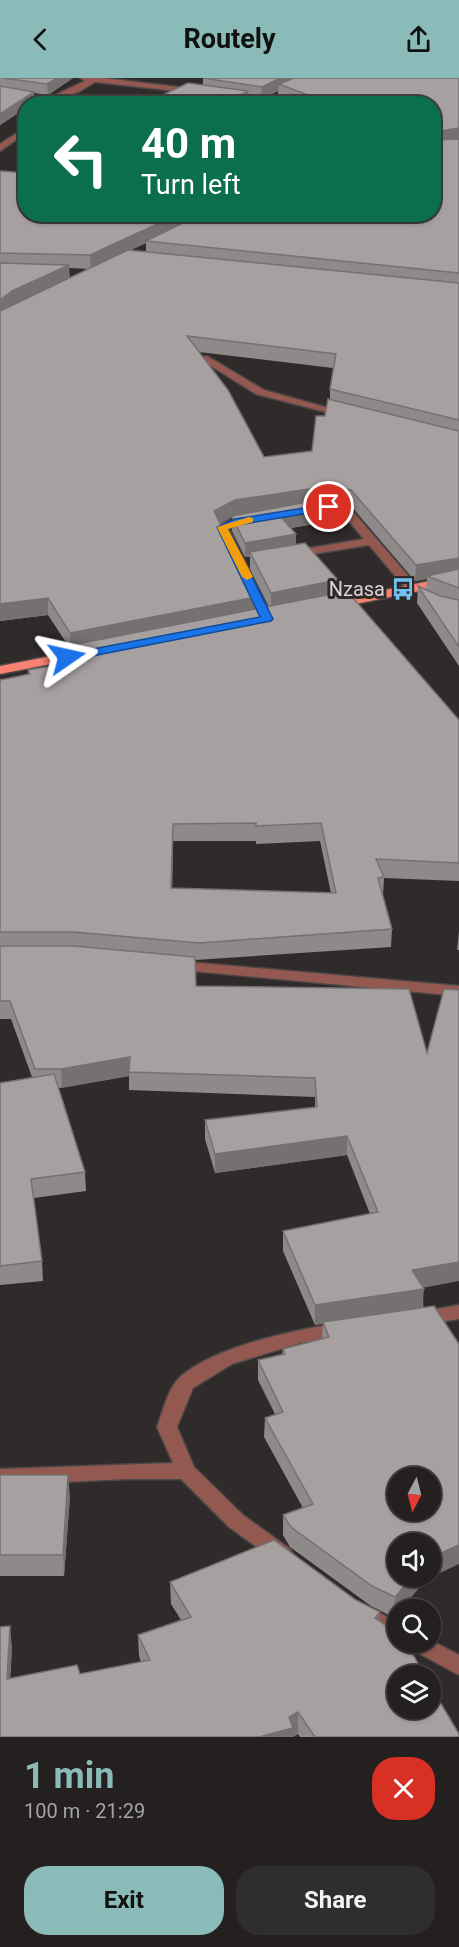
<!DOCTYPE html>
<meta charset="utf-8">
<style>
body{margin:0;font-family:Roboto,sans-serif;background:#302d2d;color:#f1f3f6;height:100vh;display:flex;flex-direction:column;font-size:22px;white-space:nowrap}
*{box-sizing:border-box;margin:0}
p{font-size:20px;color:#a3a3a5}
.icon{flex:none;width:33px;height:33px;fill:none;stroke:currentColor;stroke-width:2;stroke-linecap:round;stroke-linejoin:round}
.map{position:relative;height:1659px;overflow:hidden}
.sheet{display:flex;flex-direction:column;background:#242020;flex:1}
.sheet>*{flex:none}
.banner{position:absolute;left:18px;top:18px;width:423px;height:126px;border-radius:24px;box-shadow:0 2px 4px #0004,0 0 0 2px #413e3e;background:#0b6e4f;color:#fff;overflow:hidden}
.needle{width:39px;rotate:187deg}
.fabs{position:absolute;left:387px;top:1389px;display:grid;gap:12px}
.fabs a{display:grid;place-items:center;width:54px;height:54px;border-radius:50%;background:#242020;box-shadow:0 2px 4px #0004,0 0 0 2px #413e3e;font-size:30px}
.pin{position:absolute;display:grid;place-items:center;width:51px;height:51px;color:#fff;margin:-26px;border:3px solid #fff;border-radius:50%;box-shadow:0 2px 6px #0007}
.me{position:absolute;width:66px;margin:-33px;rotate:79deg;stroke-linejoin:round;filter:drop-shadow(0 0 4px #0008)}
.turn{display:flex;align-items:center;gap:21px;height:126px;padding:0 24px;font-size:27px}
.turn .icon{width:78px;height:78px;stroke-width:2.5}
.turn b{display:block;font-size:42px;line-height:51px}
.round{display:grid;place-items:center;flex:none;width:63px;height:63px;border-radius:24px;background:#302d2d}
.overview{display:flex;align-items:center;justify-content:space-between;height:102px;padding:0 24px}
h1{font-size:36px;font-weight:700;line-height:45px;color:#8bbbb9}
.button{display:flex;gap:12px;margin-top:auto;padding:12px 24px}
.button a{flex:1;height:69px;border-radius:24px;background:#8bbbb9;color:#111;font-size:24px;font-weight:700;line-height:69px;text-align:center}
.button a+a{background:#302d2d;color:#f1f3f6}
header{display:flex;justify-content:space-between;align-items:center;height:78px;padding:0 24px;background:#8bbbb9;color:#111;font-size:27px;font-weight:700}
.map>svg:first-child{display:block}
</style>
<header><svg class="icon" aria-label="back" viewBox="0 0 24 24"><path d="M15 5l-7 7 7 7"/></svg>Routely<svg class="icon" aria-label="share" viewBox="0 0 24 24"><path d="M12 15V3M7 8l5-5 5 5M5 13v7h14v-7"/></svg></header>
<div class="map">
<svg width="459" height="1659" viewBox="0 0 459 1659">
<rect width="100%" height="100%" fill="#302b2b"/>
<g fill="none" stroke-linecap="round" stroke-linejoin="round">
<g stroke="#4b4646" stroke-width="3">
<g id="minor">
<path d="M80,0H104L194,11L198,13L194,15L95,4L80,13L48,26H36L85,3Z"/>
<path d="M230,16L277,24L281,26H260L227,20V16Z"/>
<path d="M26,49V55L0,73V66Z"/>
<path d="M207,278L264,312L350,336L345,339L256,316L203,283V279Z"/>
<path d="M325,426L349,429L416,507L418,510L416,513H408L369,467L288,480V474L292,473L364,461L341,434L321,431V427Z"/>
<path d="M251,437L255,439V443L229,451L273,541L267,545L261,541L216,449L218,446Z"/>
<path d="M177,883L459,908V918L172,891L169,888Z"/>
<path d="M459,1227V1241L420,1247L413,1245L411,1240L413,1235Z"/>
<path d="M340,1245L347,1247L349,1252L347,1257L300,1265L232,1286L193,1310L177,1349L194,1389L243,1437L290,1471L293,1477L290,1483L283,1485L276,1483L229,1449L181,1401H127L0,1407V1391L173,1385L157,1349C163,1334 168,1310 180,1299C216,1268 294,1252 340,1245Z"/>
<path d="M371,1531L398,1544V1563L364,1546L361,1540L364,1534Z"/>
<path d="M430,1562L459,1577V1597L409,1570L406,1564H430Z"/>
</g>
</g>
<g stroke="#4b4646" stroke-width="3">
<g id="major">
<path d="M459,497V505L336,530L330,526L336,522Z"/>
<path d="M97,569L103,573L102,576L0,596V588Z"/>
</g>
</g>
<use href="#minor" fill="#935951" fill-rule="evenodd"/>
<use href="#major" fill="#f98273" fill-rule="evenodd"/>
</g>
<g fill="#8f8a8a" fill-rule="evenodd">
<path d="M0,0H73L48,17L34,15L35,24L0,47Z"/>
<path d="M203,0H459V588L417,525L418,508L426,512L427,501L415,503L351,428L344,426V441L291,450L296,466L337,515L459,642V803L384,800L383,817L392,851L391,869L195,882L196,908L409,911L423,1210L427,1501L393,1539L371,1528L290,1469L283,1457V1437L303,1430L264,1359L265,1340L275,1336L258,1302V1282L282,1276L283,1271L322,1261L323,1245L315,1247L283,1173V1153L370,1136L347,1077L215,1095L205,1061V1042L315,1029V1019L129,1012V998L59,1010L85,1094L86,1113L34,1120L42,1183L43,1203L0,1207V1005L32,999L11,941H0V602L28,596V592L79,584L78,570L71,572L48,537L0,543V93L26,136H434V26H298L278,18V13L261,21L248,19L203,7ZM146,165V174L131,172ZM69,190L89,191L69,200ZM199,274L333,290L330,311V321L325,338L312,373L264,379ZM232,439V453L245,479H250V491L269,529L256,531V519L220,445ZM173,763H256V766L320,763L331,815L172,810Z"/>
<path d="M459,853V872H457Z"/>
<path d="M0,1397L70,1418L64,1498H0Z"/>
<path d="M170,1504L380,1543L459,1659H300L298,1656L293,1659H0L12,1570L10,1601L80,1596L141,1584L139,1578L138,1557L181,1542L171,1526Z"/>
</g>
<g fill="#747170">
<path d="M57,0H73L48,17L47,6Z"/>
<path d="M280,0H294L279,6L278,13L261,21L262,9Z"/>
<path d="M248,13V26H222Z"/>
<path d="M34,14L35,24L33,26H26V30L0,47V36Z"/>
<path d="M459,50V63L434,66V54Z"/>
<path d="M179,136H204L146,163V165L91,191L90,177Z"/>
<path d="M69,187L70,201L0,236V222L12,213Z"/>
<path d="M329,408V424L235,438L214,448V433L235,422Z"/>
<path d="M344,426V441L280,452V438Z"/>
<path d="M296,456V471L250,474V479H245V465Z"/>
<path d="M459,480V496L427,498V501L415,503L416,487Z"/>
<path d="M338,502L337,519L271,532V515Z"/>
<path d="M256,519V535L77,566L78,570L71,572L70,555Z"/>
<path d="M48,520V537L0,543V526Z"/>
<path d="M173,746V763L172,828L171,810Z"/>
<path d="M130,979L129,998L62,1010L61,991Z"/>
<path d="M347,1058V1077L215,1095V1076Z"/>
<path d="M459,1184V1203L411,1212L412,1192Z"/>
<path d="M424,1211L422,1230L315,1247V1227Z"/>
<path d="M68,1397L70,1418L64,1498L63,1477Z"/>
<path d="M459,1467V1486L427,1501L400,1532H398V1535L393,1539L395,1519L413,1498H430V1480Z"/>
<path d="M380,1534L379,1556L375,1540Z"/>
<path d="M10,1548L12,1570L9,1623L7,1601Z"/>
<path d="M298,1634V1656L293,1659H259L289,1639Z"/>
</g>
<g fill="#a6a1a0" stroke="#747170" stroke-width="1.5" fill-rule="evenodd">
<path d="M3,0H57L47,6Z"/>
<path d="M203,0H280L262,9Z"/>
<path d="M294,0H459V50L434,54V26H327L321,22L279,6Z"/>
<path d="M188,5L248,13L222,26H144Z"/>
<path d="M0,8L34,14L0,36Z"/>
<path d="M434,56L435,62L459,61V195L146,163L201,136H434Z"/>
<path d="M0,93L26,95V136H179L90,177L0,175Z"/>
<path d="M128,172L459,205V342L330,311L336,276L187,258L228,312L264,379L312,373L316,338H325L328,321L459,353V480L416,487L351,412L329,408L235,422L214,433L256,519L70,555L48,520L0,526V233Z"/>
<path d="M0,185L69,187L12,213L0,222Z"/>
<path d="M329,420L340,422L344,426L280,438L296,456L245,465L232,438Z"/>
<path d="M305,465L338,502L271,515L250,474Z"/>
<path d="M459,491V510L427,498Z"/>
<path d="M418,508L440,518L459,522V569Z"/>
<path d="M347,513L459,642V785L376,781L384,799L378,800L392,851L199,865L74,854H0V602L30,596L28,592L88,582L77,566ZM256,745V748L321,745L336,815L171,810L173,746Z"/>
<path d="M0,868H74L195,879L196,908L409,911L427,975L444,911L459,912V1184L412,1192L424,1211L315,1227L283,1153L378,1134L347,1058L215,1076L205,1042L317,1029L315,1000L129,994L130,979L61,991H35L10,923H0Z"/>
<path d="M54,996L85,1094L31,1101L42,1183L0,1188V1005Z"/>
<path d="M434,1228L459,1266V1467L430,1480V1466H398V1498H413L395,1519L372,1508L291,1449L283,1437L313,1426L265,1340L283,1334L258,1282L285,1276L283,1271L329,1259L323,1244ZM398,1400H430V1432H398Z"/>
<path d="M0,1397H68L63,1477H0Z"/>
<path d="M274,1462L356,1522L380,1534L375,1540L398,1556V1564H406L425,1598H398V1630H430V1607L459,1656V1659H315L298,1634L289,1639L293,1650L259,1659H0V1549L10,1548L7,1601L77,1587L80,1596L150,1582L138,1557L191,1539L170,1504Z"/>
</g>
<path fill="#1a73e8" stroke="#114b97" stroke-width="1.5" d="M329,426L335,429L333,431L238,447L228,451L273,541L271,543L67,583L61,579L67,576L260,539L217,449L235,441Z"/>
<path fill="#f59e0b" d="M249,439L253,440V444L228,451L253,499L247,502L242,499L217,449Z"/>
<defs>
<g id="bus-bare" transform="scale(1.8)"><path d="M-5-6H5V4H4V6H2V4H-2V6H-4V4H-5ZM-3.5-4V0h7V-4ZM-3.5 1.2v1.5H-2V1.2ZM2 1.2v1.5H3.5V1.2Z" fill="#71c1f5" stroke="#302b2b" stroke-width="2.5" paint-order="stroke"/></g>
</defs>
<g fill-rule="evenodd">
<use href="#bus-bare" x="403" y="511"/>
</g>
<g text-anchor="middle" dominant-baseline="central" stroke-width="6" stroke-linejoin="round" paint-order="stroke">
<g font-size="20" fill="#d8d5d5" stroke="#302b2b" text-anchor="end">
<text x="385" y="511">Nzasa</text>
</g>
</g>
</svg>
<div class="fabs">
<a><svg class="needle" viewBox="-14 -14 28 28"><path d="M0-13l5 13h-10z" fill="#e53935"/><path d="M0 13l5-13h-10z" fill="#a3a3a5"/></svg></a>
<a><svg class="icon" aria-label="sound" viewBox="0 0 24 24"><path d="M4 9h4l5-4v14l-5-4H4zM17 9q2 3 0 6"/></svg></a>
<a><svg class="icon" aria-label="search" viewBox="0 0 24 24"><circle cx="10" cy="10" r="6"/><path d="M15 15l6 6"/></svg></a>
<a><svg class="icon" aria-label="layers" viewBox="0 0 24 24"><path d="M12 4l9 5-9 5-9-5zM3 14l9 5 9-5"/></svg></a>
</div>
<div class="pin" style="left:329px;top:429px;background:#d93025"><svg class="icon" aria-label="arrive" viewBox="0 0 24 24"><path d="M6 21V4h12l-3 4 3 4H6"/></svg></div>
<svg class="me" style="left:67px;top:579px" viewBox="-20 -20 40 40"><path d="M0-17L14 15 0 8-14 15z" fill="#1a73e8" stroke="#fff" stroke-width="4"/></svg>
<div class="banner">
<div class="turn"><svg class="icon" aria-label="left" viewBox="0 0 24 24"><path d="M17 20v-9H6M10 6l-5 5 5 5"/></svg><div><b>40 m</b>Turn left</div></div>
</div>
</div>
<section class="sheet">
<div class="overview"><div><h1>1 min</h1><p>100 m · 21:29</p></div><a class="round" style="background:#d93025;color:#fff"><svg class="icon" aria-label="close" viewBox="0 0 24 24"><path d="M6 6l12 12M18 6L6 18"/></svg></a></div>
<div class="button"><a>Exit</a><a>Share</a></div>
</section>
